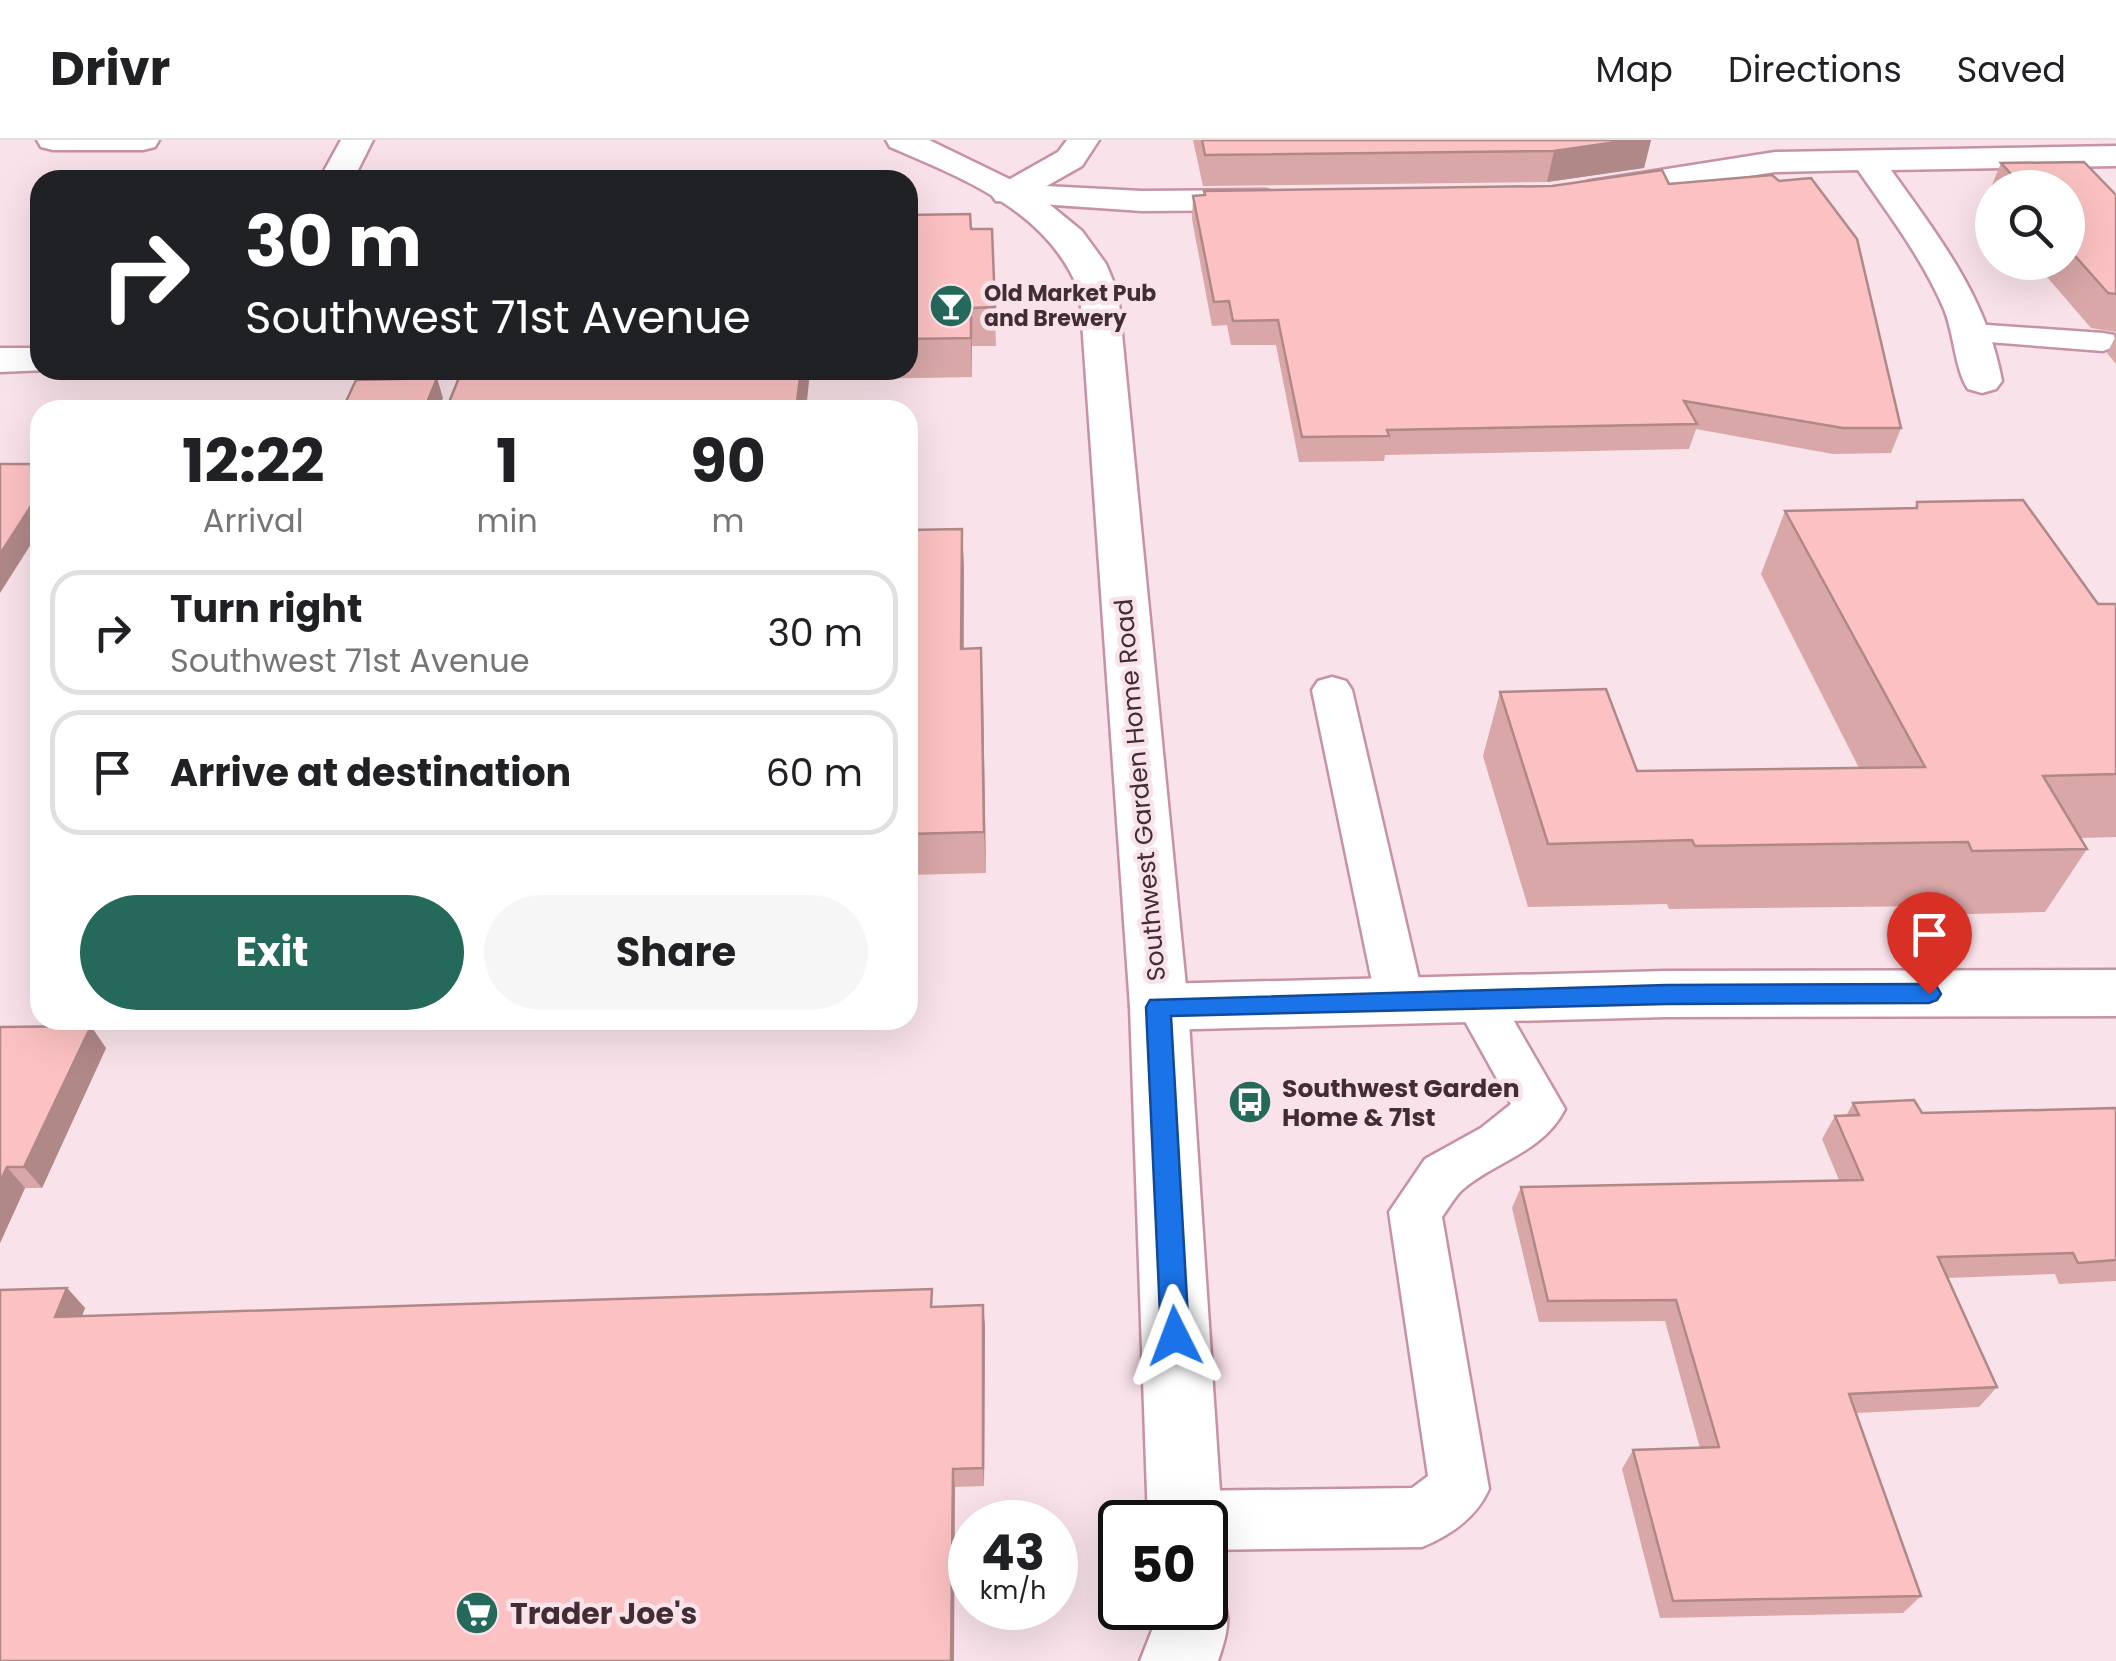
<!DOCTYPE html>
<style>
body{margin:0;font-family:Poppins,sans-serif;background:#f6f6f6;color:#202124;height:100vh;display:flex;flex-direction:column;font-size:38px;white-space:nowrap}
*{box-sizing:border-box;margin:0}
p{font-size:32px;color:#757577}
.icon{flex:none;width:55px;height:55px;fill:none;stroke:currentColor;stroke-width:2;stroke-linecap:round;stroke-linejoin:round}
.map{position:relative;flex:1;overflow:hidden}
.sheet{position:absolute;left:30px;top:260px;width:888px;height:630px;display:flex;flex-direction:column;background:#fff;border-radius:30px;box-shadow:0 10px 40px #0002}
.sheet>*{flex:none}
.guide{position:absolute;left:30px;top:30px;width:888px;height:210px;border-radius:30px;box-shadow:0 10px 40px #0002;background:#202124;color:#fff;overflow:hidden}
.tools{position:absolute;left:1975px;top:30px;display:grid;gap:20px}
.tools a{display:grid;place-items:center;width:110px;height:110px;border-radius:50%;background:#fff;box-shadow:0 10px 40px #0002;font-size:50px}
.speed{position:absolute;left:948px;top:1360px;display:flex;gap:20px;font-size:50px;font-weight:700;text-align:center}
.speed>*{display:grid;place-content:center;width:130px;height:130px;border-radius:50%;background:#fff;box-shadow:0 10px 40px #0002;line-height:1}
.speed small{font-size:25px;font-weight:400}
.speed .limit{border:5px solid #111;border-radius:15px;background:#fff;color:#111}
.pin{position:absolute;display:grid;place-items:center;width:85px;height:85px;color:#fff;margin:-102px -42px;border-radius:50% 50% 50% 0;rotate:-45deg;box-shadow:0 0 10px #0007}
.pin .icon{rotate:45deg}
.me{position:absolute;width:110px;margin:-55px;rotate:357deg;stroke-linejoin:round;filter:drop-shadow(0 0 8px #0008)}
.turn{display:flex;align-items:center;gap:35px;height:210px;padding:0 50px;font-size:45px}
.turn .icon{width:130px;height:130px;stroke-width:2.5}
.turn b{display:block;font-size:70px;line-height:85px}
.eta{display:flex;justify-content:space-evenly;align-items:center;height:170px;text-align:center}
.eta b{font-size:60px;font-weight:700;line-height:70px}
.cta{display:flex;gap:20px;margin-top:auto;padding:20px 50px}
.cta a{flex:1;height:115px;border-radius:60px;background:#25695b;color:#fff;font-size:40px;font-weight:700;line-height:115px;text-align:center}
.cta a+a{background:#f6f6f6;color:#202124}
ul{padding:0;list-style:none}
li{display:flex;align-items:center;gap:30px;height:125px;margin:0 20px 15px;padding:0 30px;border:5px solid #e0e0e0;border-radius:30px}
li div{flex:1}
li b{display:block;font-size:38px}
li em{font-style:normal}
header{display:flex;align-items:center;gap:60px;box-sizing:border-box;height:140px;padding:0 50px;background:#fff;border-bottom:2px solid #e0e0e0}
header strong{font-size:48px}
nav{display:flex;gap:55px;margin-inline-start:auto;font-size:35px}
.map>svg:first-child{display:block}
</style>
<header>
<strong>Drivr</strong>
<nav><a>Map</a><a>Directions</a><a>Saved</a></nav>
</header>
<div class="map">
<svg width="2116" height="1521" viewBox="0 0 2116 1521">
<rect width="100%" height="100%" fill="#f9e2e9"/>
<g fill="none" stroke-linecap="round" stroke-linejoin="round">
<g stroke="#c792a4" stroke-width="5">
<g id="service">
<path d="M1973,184L2103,193L2114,195L2116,206L2103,211L1962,200L1957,193L1962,186Z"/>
<path d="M1332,537L1346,541L1352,550L1424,861L1417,874L1400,880L1383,874L1376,861L1312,550L1318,541Z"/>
<path d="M1476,839L1493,845L1565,969C1542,1014 1494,1021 1461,1051C1454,1058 1448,1069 1442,1077L1489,1349C1476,1378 1451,1395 1422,1407L1205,1410V1382H1156L1164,1360L1185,1351L1412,1348L1428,1336L1389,1072L1425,1019L1481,988L1511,964L1452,858L1459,845Z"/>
</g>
</g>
<g stroke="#c792a4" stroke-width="5">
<g id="minor">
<path d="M37,0H159L155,7L143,10H53L41,7Z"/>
<path d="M341,0H373L353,40H319Z"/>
<path d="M2116,6V26L1891,30C1939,97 1987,158 2002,241L1996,249L1982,253L1968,249C1955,230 1954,193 1944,169C1922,118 1889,75 1858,30L1775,32L1591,61L1579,58L1574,51L1579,44L1591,41L1775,12Z"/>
<path d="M1008,44L1142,51L1266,50L1278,53L1283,60L1278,67L1266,70L1142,71L996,61L991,54L996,47Z"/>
<path d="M0,208H40V230H47L0,232Z"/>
<path d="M2116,830V876L1666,877L1159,890L1138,883L1130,867L1138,851L1159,844L1666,831Z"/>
</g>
</g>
<g stroke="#c792a4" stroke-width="5">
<path id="tertiary" d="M1067,0H1099L1082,26L1020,61H996L991,54L996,47L1058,12Z"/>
</g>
<g stroke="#c792a4" stroke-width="5">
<g id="secondary">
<path d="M886,0H929L1032,50L1082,91L1106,124L1118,153L1188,867L1222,1382L1211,1408L1205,1410V1382H1148L1130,867L1080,153C1049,71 966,40 890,7Z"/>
<path d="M1205,1436L1217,1441C1231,1476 1230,1486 1218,1521H1140L1153,1488L1152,1468H1205Z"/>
</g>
</g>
<use href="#service" fill="#fff" fill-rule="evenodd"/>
<use href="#minor" fill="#fff" fill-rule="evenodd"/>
<use href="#tertiary" fill="#fff" fill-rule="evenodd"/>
<use href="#secondary" fill="#fff" fill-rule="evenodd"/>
</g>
<g fill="#d9a7a8">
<path d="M1193,0H1651L1644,28L1547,42L1203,46Z"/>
<path d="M2001,23L2116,55V192L2091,188L2034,122H2068V48H1992V63L1987,57Z"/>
<path d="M1669,44L1901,288L1891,313L1833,314L1696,289L1689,309L1385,315L1384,321L1299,322L1276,205H1231L1227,185L1212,186L1192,79L1193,56H1204V51Z"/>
<path d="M908,75L971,89H992L996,206H972V237L809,240L806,270H446L462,230H908Z"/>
<path d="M2116,196V224L2107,213Z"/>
<path d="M1917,362L2098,464H2116V697L2080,698L2087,709L2045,772L1935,775L1931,766L1669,769L1667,764L1528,767L1483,616L1500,552L1637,631L1859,628L1761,434L1785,371L1915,368Z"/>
<path d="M962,389L964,429V509L981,508L986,733L908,735V390Z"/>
<path d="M0,887L106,908L42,1048H25L0,1103Z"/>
<path d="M1853,963L1922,973L2116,968V1141L2059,1144L2055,1134L1947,1138L1997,1247L1979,1267L1856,1273L1921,1456L1903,1473L1660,1478L1622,1329L1633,1310L1700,1308L1665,1181L1539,1182L1512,1068L1521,1047L1839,1040L1822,999L1835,976H1846Z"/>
<path d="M67,1148L85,1168L82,1176L934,1167L985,1185L984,1346L955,1347L0,1521Z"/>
</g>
<g fill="#b08888">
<path d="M1630,0H1651L1644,28L1547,42L1554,11Z"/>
<path d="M971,168L972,206V237L971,198Z"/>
<path d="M801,230H808L809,240L806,270H796Z"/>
<path d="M437,238L443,258L438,270H424Z"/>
<path d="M40,352V390L0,453V414Z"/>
<path d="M962,389L964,429L963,550L961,509Z"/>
<path d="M981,508L983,549L986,733L984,692Z"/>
<path d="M91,886L106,908L42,1048L24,1027Z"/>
<path d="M7,1027L25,1048L0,1103V1042Z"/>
<path d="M67,1148L85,1168L74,1197L55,1177Z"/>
<path d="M983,1165L985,1185L984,1346L983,1328Z"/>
<path d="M953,1329L955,1347L954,1521H951Z"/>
</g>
<g fill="#fcc2c3" stroke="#b08888" stroke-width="2.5">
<path d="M1202,0H1630L1554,11L1205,15Z"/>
<path d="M2084,22L2116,55V154L2108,153L2068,108V48H2024L2001,23Z"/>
<path d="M1662,30L1669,44L1772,35L1779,41L1811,38L1857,99L1901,288H1843L1684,261L1697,284L1387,290L1389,296L1302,297L1278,180L1233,181L1229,161L1214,162L1193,56L1205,55L1204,51L1552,46Z"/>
<path d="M970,74L971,89H992L995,167L971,168V198L908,199V75Z"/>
<path d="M462,230H801L796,270H537V268L446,270Z"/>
<path d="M437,238L424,270H342L356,240Z"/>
<path d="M0,324H40V352L0,414Z"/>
<path d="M2023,360L2098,464H2116V634L2043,636L2087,709L1972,711L1968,702L1695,706L1692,700L1548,704L1500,552L1606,549L1637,631L1925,627L1785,371L1917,368V362Z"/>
<path d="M962,389L961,509L981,508L984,692L908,694V390Z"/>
<path d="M91,886L24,1027H7L0,1042V887Z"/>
<path d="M1914,960L1922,973L2116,968V1120L2078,1123L2073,1113L1938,1117L1997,1247L1849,1254L1921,1456L1673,1461L1633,1310L1719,1307L1676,1160L1548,1161L1521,1047L1863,1040L1835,976L1859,975L1853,963Z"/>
<path d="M67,1148L55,1177L932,1149L931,1167L983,1165V1328L953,1329L951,1521H0V1150Z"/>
</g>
<path fill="#1a73e8" stroke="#114b97" stroke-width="2.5" d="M1929,844L1937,847L1941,854L1937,860L1929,863L1666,864L1171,876L1189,1196L1185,1205L1175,1209L1165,1205L1161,1196L1146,867L1150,860L1666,845Z"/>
<defs>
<g id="bar-disc" transform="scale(2.25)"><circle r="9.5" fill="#25695b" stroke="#f9e2e9"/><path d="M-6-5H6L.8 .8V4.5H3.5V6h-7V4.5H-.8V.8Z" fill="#fff"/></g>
<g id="bus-disc" transform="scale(2.25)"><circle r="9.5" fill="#25695b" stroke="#f9e2e9"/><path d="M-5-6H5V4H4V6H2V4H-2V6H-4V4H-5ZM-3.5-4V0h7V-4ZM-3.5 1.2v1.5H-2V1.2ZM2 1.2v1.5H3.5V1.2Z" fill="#fff"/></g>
<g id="supermarket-disc" transform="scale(2.25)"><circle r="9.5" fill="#25695b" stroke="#f9e2e9"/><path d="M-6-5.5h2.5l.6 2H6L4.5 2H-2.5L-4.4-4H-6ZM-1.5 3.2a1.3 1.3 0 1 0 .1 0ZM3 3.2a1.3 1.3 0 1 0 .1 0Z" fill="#fff"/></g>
</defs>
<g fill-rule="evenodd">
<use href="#bar-disc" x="951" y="166"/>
<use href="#bus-disc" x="1250" y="962"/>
<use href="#supermarket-disc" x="477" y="1473"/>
</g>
<g text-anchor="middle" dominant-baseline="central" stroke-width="9" stroke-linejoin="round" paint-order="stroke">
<g font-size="22" font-weight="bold" fill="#422d34" stroke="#f9e2e9" text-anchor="start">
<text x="984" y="153">Old Market Pub<tspan x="984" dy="25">and Brewery</tspan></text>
</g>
<g font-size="25" fill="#422d34" stroke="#f9e2e9">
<text transform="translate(1140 650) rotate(-95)">Southwest Garden Home Road</text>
</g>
<g font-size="25" font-weight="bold" fill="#422d34" stroke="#f9e2e9" text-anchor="start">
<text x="1282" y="948">Southwest Garden<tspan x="1282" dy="29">Home &amp; 71st</tspan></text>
</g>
<g font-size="30" font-weight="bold" fill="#422d34" stroke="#f9e2e9" text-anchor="start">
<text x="510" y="1473">Trader Joe's</text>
</g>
</g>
</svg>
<div class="tools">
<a><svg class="icon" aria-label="search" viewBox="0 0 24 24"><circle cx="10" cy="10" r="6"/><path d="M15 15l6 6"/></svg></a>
</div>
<div class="speed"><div>43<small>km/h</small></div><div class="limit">50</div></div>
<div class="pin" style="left:1929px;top:854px;background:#d93025"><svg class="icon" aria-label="arrive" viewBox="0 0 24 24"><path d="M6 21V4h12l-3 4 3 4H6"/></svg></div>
<svg class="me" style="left:1175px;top:1196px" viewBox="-20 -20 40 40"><path d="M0-17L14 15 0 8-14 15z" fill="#1a73e8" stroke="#fff" stroke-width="4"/></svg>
<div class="guide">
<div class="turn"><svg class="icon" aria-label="right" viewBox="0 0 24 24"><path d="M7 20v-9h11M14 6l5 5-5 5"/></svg><div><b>30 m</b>Southwest 71st Avenue</div></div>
</div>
<section class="sheet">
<div class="eta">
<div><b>12:22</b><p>Arrival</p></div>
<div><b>1</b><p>min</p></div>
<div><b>90</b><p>m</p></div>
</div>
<ul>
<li><svg class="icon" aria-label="right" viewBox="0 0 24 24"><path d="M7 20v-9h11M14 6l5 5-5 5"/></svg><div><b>Turn right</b><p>Southwest 71st Avenue</p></div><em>30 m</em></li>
<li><svg class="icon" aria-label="arrive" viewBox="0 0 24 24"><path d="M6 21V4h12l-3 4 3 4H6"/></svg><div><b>Arrive at destination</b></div><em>60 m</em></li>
</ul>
<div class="cta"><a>Exit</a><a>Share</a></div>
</section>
</div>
